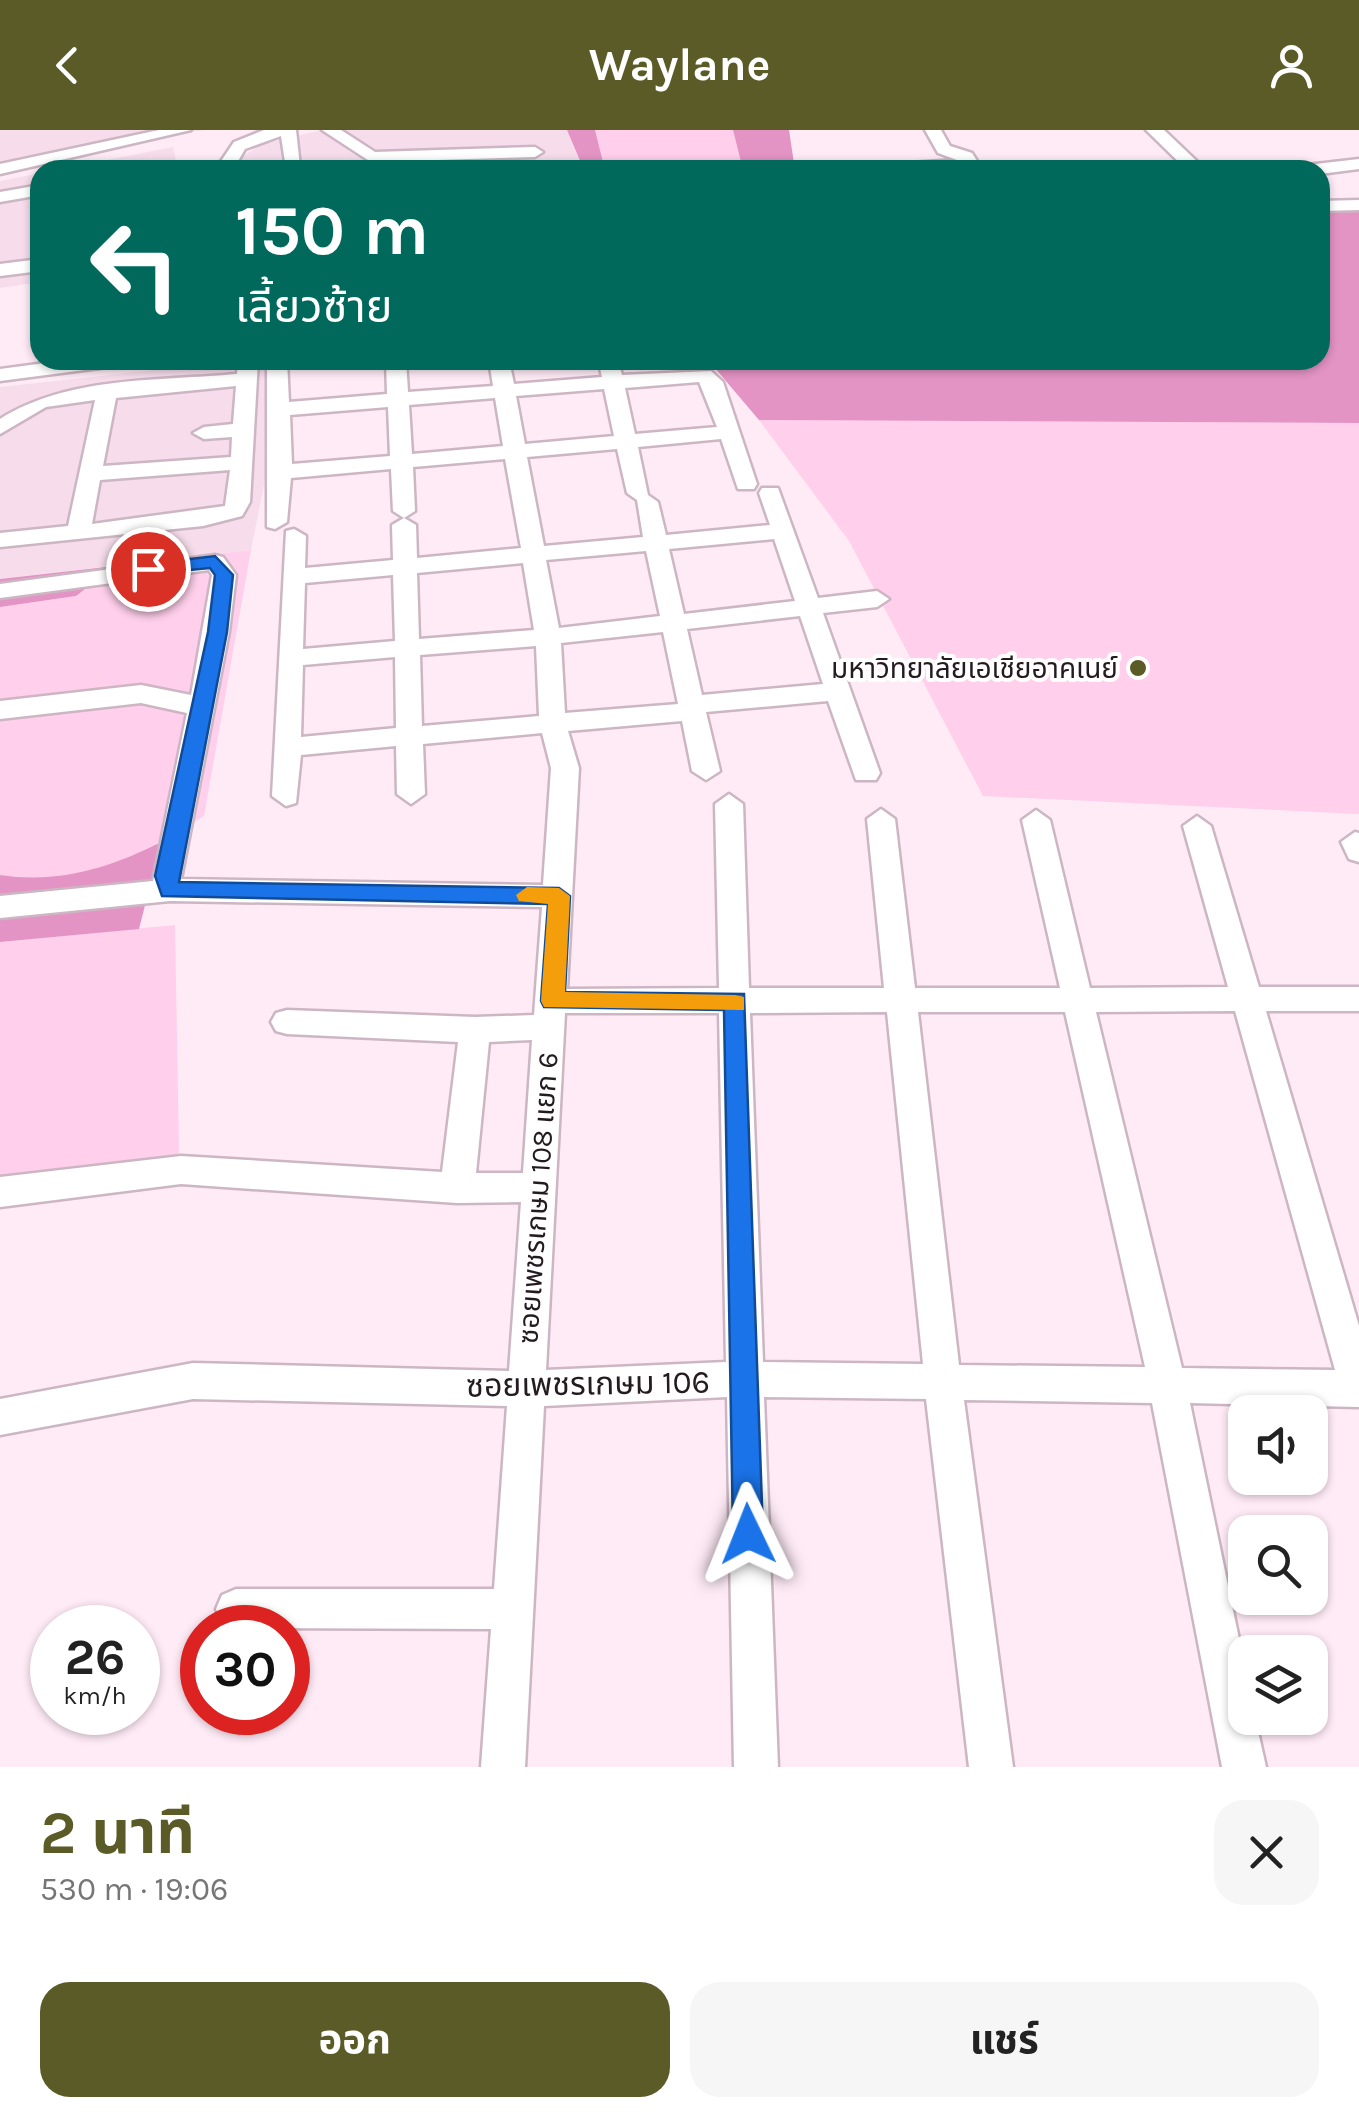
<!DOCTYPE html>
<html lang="th">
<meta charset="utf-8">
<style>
body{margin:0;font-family:Karla,"Noto Sans Thai",sans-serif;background:#f6f6f6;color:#222;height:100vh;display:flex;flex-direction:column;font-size:38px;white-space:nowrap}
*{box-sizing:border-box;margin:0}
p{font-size:32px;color:#767676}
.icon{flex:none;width:55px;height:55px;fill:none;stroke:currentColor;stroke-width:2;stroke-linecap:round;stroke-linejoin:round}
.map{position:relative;height:1637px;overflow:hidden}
.side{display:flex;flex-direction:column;background:#fff;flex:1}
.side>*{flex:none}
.hud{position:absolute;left:30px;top:30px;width:1300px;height:210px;border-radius:30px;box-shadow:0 2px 8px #0004;background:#00695c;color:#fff;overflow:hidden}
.buttons{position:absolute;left:1228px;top:1265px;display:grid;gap:20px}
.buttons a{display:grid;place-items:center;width:100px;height:100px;border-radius:20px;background:#fff;box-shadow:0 2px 8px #0004;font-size:50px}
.speed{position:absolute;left:30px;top:1475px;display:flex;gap:20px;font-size:50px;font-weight:700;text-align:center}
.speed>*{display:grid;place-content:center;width:130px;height:130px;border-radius:50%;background:#fff;box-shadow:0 2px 8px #0004;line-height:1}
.speed small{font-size:25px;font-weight:400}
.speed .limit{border:15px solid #d22;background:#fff;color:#111}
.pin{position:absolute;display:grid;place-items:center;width:85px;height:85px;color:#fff;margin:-42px;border:5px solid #fff;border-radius:50%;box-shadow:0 2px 10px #0007}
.me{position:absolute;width:110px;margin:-55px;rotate:358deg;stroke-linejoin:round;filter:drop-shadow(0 0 8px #0008)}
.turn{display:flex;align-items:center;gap:35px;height:210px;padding:0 40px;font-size:45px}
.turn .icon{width:130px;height:130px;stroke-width:2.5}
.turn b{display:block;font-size:70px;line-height:85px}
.round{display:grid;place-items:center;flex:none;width:105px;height:105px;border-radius:30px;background:#f6f6f6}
.summary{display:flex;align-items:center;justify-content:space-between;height:170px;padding:0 40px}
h1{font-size:60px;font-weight:700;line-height:75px;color:#5b5b28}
.primary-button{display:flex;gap:20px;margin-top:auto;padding:20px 40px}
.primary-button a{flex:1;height:115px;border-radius:30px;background:#5b5b28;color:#fff;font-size:40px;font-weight:700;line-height:115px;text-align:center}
.primary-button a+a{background:#f6f6f6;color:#222}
header{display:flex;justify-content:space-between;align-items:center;height:130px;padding:0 40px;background:#5b5b28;color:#fff;font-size:45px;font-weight:700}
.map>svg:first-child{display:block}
</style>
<header><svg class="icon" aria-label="back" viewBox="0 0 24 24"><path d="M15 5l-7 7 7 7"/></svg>Waylane<svg class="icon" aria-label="person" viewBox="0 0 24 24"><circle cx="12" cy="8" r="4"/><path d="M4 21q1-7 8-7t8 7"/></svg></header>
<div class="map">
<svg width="1359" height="1637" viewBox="0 0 1359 1637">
<rect width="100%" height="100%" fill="#ffebf6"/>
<g fill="#f7ddec">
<path d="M0,0H206L126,8L0,34Z"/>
<path d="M321,0H567L584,40H235L236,31L260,15Z"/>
<path d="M173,17L178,40H56Z"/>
<path d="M40,43V152L0,158V51Z"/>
<path d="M246,230H265L270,250L266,345L251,420L0,449V257Z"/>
</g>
<g fill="#ffcfeb">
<path d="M595,0H733L743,40H605Z"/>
<path d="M759,290L1359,293V684L983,666L849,411Z"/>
<path d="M251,420L204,686C139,726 79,758 0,745V477L76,466L115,436Z"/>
<path d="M175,795L179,1024L0,1049V812Z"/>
</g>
<g fill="#e393c4">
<path d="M567,0H595L605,40H584Z"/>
<path d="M733,0H789L795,40H743Z"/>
<path d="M1359,80V293L759,290L708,230H1320V81Z"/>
<path d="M115,436L76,466L0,477V449Z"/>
<path d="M161,712L139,799L0,812V745C58,754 110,738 161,712Z"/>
</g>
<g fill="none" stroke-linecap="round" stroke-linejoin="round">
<g stroke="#cdb6c3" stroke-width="5">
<g id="minor">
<path d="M159,0H191L0,44V34Z"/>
<path d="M264,0H296L300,36L285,32L281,6L245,19L233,40H215L234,12Z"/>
<path d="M322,0H341L375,22L535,17L543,22L535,27L371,32Z"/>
<path d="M925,0H941L950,16L972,23L979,34L957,40H868L877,35L957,30L938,23Z"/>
<path d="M1146,0H1164L1205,39L1213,35H1273L1282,40H1187Z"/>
<path d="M1359,29V39L1320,44V40H1298L1307,35Z"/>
<path d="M40,55V65L0,72V62Z"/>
<path d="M1359,70V80L1320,81V71Z"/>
<path d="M40,129V141L0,146V134Z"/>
<path d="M68,230H125L115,236L0,251V239Z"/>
<path d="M238,230H258L250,372L242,386L203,396L0,417V403L68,396L95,270L46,277L0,304V289C68,246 158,251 237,244ZM236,256L233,294L204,297L193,303L204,309L232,307L231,327L103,336L116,268ZM230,340L225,376L92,394L100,350Z"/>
<path d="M267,230H287L289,272L387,264L386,230H406L408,262L493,256L489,230H509L514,254L602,247L598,230H618L622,245L711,241L723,252L757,354L754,359H738L721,309L638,317L648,365L658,372L666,405L770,395L759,363L762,358H778L818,468L877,461L889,469L877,477L823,483L880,643L876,650H856L828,571L706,582L720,641L706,650L692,641L682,591L568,601L579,638L567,859L719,858L715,674L729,664L743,674L749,858H884L867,689L881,679L895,689L915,858H1060L1022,690L1036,680L1050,690L1090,858L1228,857L1183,696L1197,686L1211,696L1259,857H1359V881H1266L1359,1196V1277L1190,1273L1245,1538V1588H1255L1266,1637H1222L1152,1273L964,1270L1013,1637H969L926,1269L764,1267L778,1637H734L727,1267L544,1276L525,1637H481L491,1499L231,1498L222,1493L216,1479L222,1465L236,1459H494L507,1276L193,1269L0,1305V1269L193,1233L509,1241L521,1072L457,1073L181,1054L0,1077V1047L181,1026L442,1042L458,912L287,904L276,901L271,892L276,883L287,880L475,887L534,885L542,777L170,771L0,788V766L153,751L187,583L141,573L0,589V571L141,555L191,565L212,445L209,440L0,468V454L215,425L223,427L236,445L229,502L181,749L543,755L551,638L542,603L423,614L425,664L411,674L397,664L396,616L301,625L296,673L286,676L272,666L286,401L294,399L306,406L305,438L393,430L392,395L404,388L416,395L417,428L521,418L505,329L413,337L415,381L404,388L393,381L391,339L291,348L287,392L275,399L267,397ZM699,252L717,297L635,304L625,258ZM604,259L614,306L525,314L516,266ZM495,268L503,316L412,324L409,275ZM388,277L390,326L292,334L290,285ZM617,319L627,363L637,370L643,407L544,416L527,327ZM774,409L795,471L684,484L669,419ZM646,421L660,486L559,498L546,430ZM523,433L534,500L419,509L417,443ZM393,445L395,511L303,519L305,453ZM800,486L823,554L702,565L687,499ZM663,502L678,574L565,583L561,513ZM536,516L539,586L422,596L420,525ZM395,527L396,598L301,607L303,535ZM1235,881L1335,1240L1182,1238L1096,882ZM887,882L923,1234L763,1232L750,883ZM918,882H1065L1145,1237L959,1235ZM565,883H719L726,1232L546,1240ZM532,910L523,1043H476L489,912Z"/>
<path d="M1355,702L1359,703V732L1349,729L1341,712Z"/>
</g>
</g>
<use href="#minor" fill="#fff" fill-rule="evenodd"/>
</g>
<path fill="#1a73e8" stroke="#114b97" stroke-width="2.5" d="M215,426L233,445L227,502L179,752L559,758L570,766L565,862L744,864L763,1404L759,1415L748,1420L738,1415L733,1404L724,880L544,877L541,871L548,774L162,766L155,746L208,502L215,445L210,438L148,444L138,439L148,434Z"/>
<path fill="#f59e0b" d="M527,757L559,758L570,766L565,862L735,865L744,867V880L544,877L541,871L548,774L519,771L516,765Z"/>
<circle fill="#5b5b28" stroke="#fff" stroke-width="4" cx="1138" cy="538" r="10"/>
<g text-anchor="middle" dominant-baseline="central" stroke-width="8" stroke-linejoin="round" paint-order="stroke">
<g font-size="28" fill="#241b20" stroke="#fff" text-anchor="end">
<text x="1118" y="538">มหาวิทยาลัยเอเชียอาคเนย์</text>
</g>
<g font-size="28" fill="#241b20" stroke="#fff">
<text transform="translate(538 1068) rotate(-86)">ซอยเพชรเกษม 108 แยก 6</text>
</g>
<g font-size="32" fill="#241b20" stroke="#fff">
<text transform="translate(588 1254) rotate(-1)">ซอยเพชรเกษม 106</text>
</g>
</g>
</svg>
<div class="buttons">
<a><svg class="icon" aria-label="sound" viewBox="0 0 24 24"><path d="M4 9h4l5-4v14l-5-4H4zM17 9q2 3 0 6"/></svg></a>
<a><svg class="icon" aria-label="search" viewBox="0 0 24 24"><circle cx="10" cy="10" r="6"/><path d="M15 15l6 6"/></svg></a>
<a><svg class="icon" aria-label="layers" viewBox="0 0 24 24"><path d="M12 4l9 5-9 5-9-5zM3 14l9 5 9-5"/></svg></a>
</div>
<div class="speed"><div>26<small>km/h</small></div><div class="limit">30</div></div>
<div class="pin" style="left:148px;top:439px;background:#d93025"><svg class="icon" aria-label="arrive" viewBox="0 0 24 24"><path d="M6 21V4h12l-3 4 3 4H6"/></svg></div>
<svg class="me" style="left:748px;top:1404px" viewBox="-20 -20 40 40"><path d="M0-17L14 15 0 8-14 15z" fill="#1a73e8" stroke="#fff" stroke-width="4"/></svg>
<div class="hud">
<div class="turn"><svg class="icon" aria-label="left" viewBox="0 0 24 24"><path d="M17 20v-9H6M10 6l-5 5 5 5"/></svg><div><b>150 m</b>เลี้ยวซ้าย</div></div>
</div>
</div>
<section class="side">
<div class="summary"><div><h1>2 นาที</h1><p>530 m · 19:06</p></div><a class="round"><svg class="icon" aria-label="close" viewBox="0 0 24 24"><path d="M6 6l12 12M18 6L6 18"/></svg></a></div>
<div class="primary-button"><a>ออก</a><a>แชร์</a></div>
</section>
